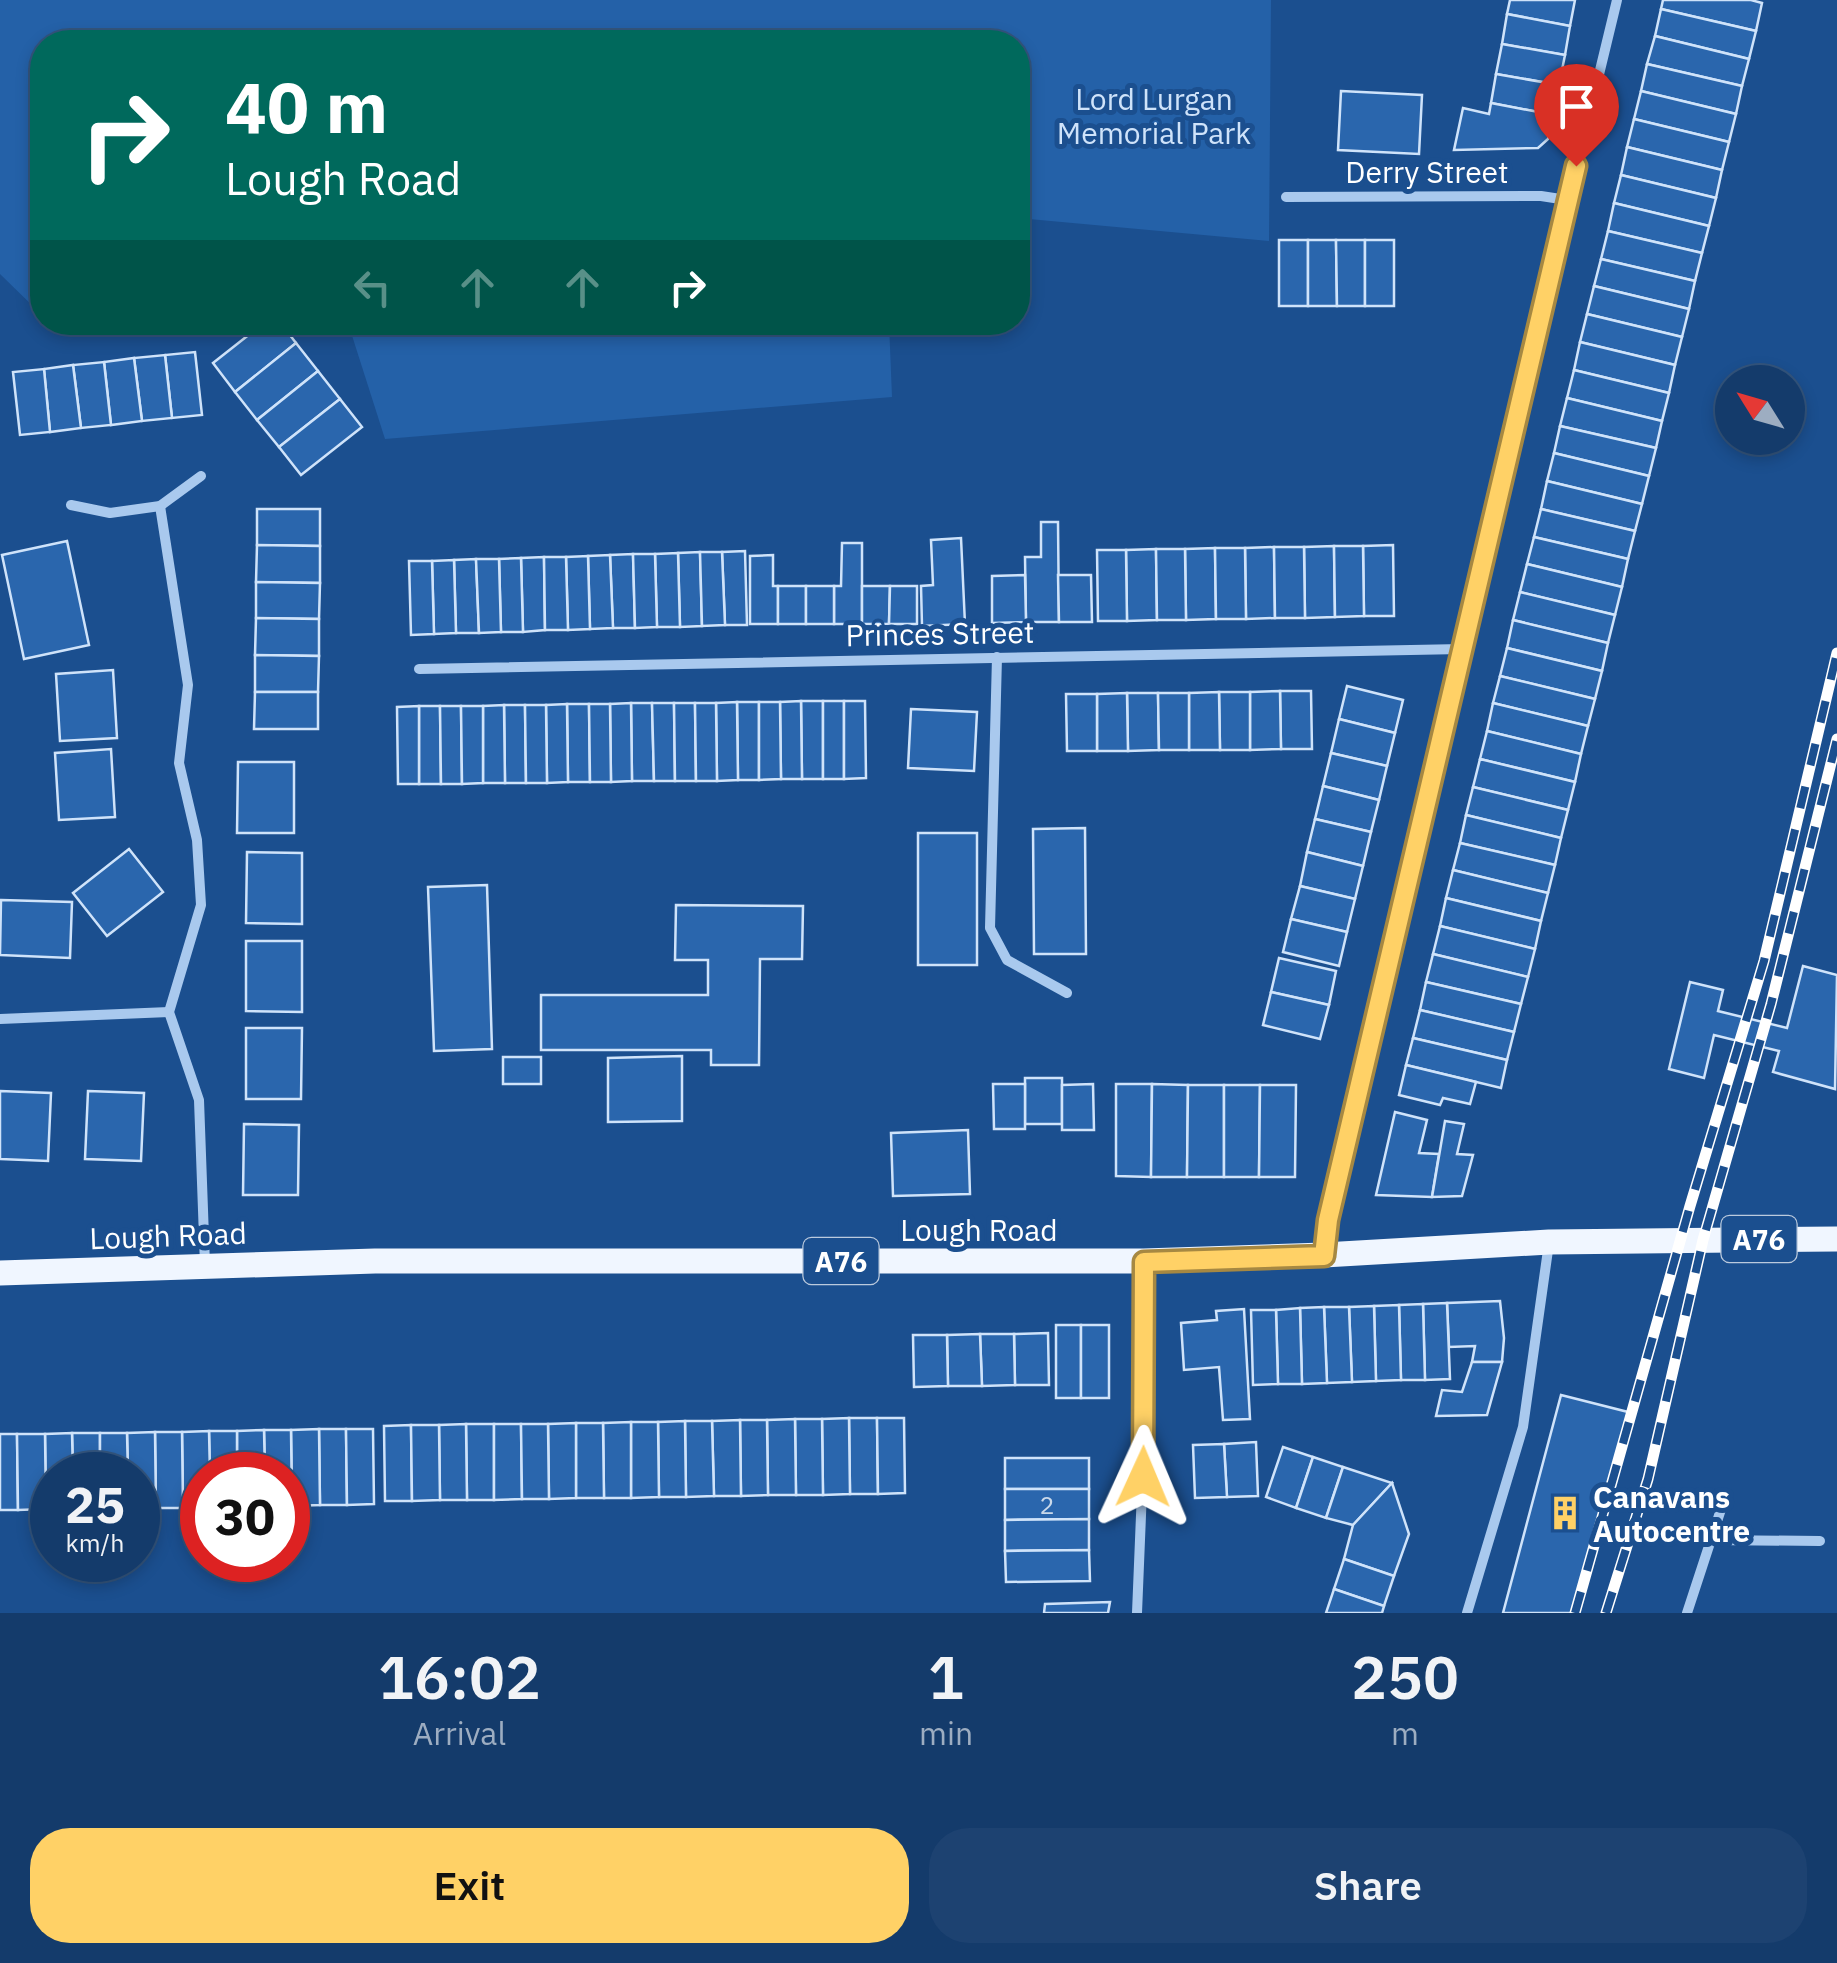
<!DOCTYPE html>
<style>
body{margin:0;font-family:"IBM Plex Sans",sans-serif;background:#1d4271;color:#f1f3f6;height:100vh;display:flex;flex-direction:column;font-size:38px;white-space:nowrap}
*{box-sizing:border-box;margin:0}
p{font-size:32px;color:#9dadc1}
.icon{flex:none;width:55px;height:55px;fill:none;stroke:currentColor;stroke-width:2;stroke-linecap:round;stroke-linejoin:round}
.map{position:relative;height:1613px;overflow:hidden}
.details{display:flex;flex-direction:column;background:#143b6b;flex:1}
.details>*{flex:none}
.hud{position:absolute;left:30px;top:30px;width:1000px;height:305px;border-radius:40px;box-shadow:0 5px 15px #0003,0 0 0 2px #33557e;background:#00695c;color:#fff;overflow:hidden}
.needle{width:65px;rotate:307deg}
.tools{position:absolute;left:1715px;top:365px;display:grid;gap:20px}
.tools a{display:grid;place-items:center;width:90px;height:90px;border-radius:50%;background:#143b6b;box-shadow:0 5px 15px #0003,0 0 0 2px #33557e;font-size:50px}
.speed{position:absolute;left:30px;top:1452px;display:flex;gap:20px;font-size:50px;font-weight:700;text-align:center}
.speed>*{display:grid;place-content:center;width:130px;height:130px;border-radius:50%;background:#143b6b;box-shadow:0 5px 15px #0003,0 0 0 2px #33557e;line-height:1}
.speed small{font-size:25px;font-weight:400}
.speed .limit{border:15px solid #d22;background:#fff;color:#111}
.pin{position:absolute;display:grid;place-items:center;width:85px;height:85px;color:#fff;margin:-102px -42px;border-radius:50% 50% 50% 0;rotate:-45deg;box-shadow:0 0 10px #0007}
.pin .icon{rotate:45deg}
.me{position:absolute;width:110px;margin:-55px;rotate:1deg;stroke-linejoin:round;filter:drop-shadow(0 0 8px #0008)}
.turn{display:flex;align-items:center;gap:35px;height:210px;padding:0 30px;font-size:45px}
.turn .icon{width:130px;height:130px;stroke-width:2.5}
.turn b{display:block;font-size:70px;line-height:85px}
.lanes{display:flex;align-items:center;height:95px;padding:0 30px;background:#0003;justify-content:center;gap:50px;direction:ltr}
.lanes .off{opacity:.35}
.eta{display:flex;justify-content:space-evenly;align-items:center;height:170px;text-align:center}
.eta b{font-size:60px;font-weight:600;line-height:70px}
.button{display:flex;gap:20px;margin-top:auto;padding:20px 30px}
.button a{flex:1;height:115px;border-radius:40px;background:#ffd166;color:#111;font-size:40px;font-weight:600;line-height:115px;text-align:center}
.button a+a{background:#1d4271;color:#f1f3f6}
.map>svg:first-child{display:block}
</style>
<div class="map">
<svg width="1837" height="1613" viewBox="0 0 1837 1613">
<rect width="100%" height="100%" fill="#1b4f8f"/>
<g fill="#2461a8">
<path d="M0,0H1271L1269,241L1018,218V42H42V315L0,274Z"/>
<path d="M348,323H889L892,397L385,439Z"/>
</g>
<g fill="#2a66ad" stroke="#cfe3fa" stroke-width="2.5">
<path d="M1510,0H1575L1570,26L1507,14Z"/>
<path d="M1663,0H1751L1762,3L1756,31L1661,9Z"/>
<path d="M1661,9L1756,31L1749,59L1655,36Z"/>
<path d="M1507,14L1570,26L1565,55L1502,44Z"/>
<path d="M1655,36L1749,59L1742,86L1647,64Z"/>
<path d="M1502,44L1565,55L1559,85L1496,74Z"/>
<path d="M1647,64L1742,86L1736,114L1641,91Z"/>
<path d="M1496,74L1559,85L1554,115L1491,103Z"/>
<path d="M1341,91L1422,95L1419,154L1338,150Z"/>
<path d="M1641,91L1736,114L1729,142L1634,119Z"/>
<path d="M1491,103L1554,115L1548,139L1538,148L1454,150L1463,108L1489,114Z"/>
<path d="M1634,119L1729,142L1722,170L1627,147Z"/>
<path d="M1627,147L1722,170L1716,198L1621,175Z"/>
<path d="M1621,175L1716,198L1709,226L1614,203Z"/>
<path d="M1614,203L1709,226L1702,253L1608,231Z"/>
<path d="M1608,231L1702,253L1695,281L1601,259Z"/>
<rect x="1279" y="240" width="29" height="66"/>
<path d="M1308,240H1336L1337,306H1308Z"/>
<path d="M1336,240H1365V306H1337Z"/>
<rect x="1365" y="240" width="29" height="66"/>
<path d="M1601,259L1695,281L1689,309L1594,286Z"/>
<path d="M1594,286L1689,309L1682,337L1587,314Z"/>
<path d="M1587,314L1682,337L1675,365L1580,342Z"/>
<path d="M265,322H280L296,343L235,392L213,363Z"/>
<path d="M1580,342L1675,365L1669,393L1574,370Z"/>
<path d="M296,343L318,371L257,420L235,392Z"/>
<path d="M195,352L202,415L172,418L165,355Z"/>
<path d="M165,355L172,418L142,421L134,358Z"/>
<path d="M134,358L142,421L111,425L104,362Z"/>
<path d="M104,362L111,425L81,428L73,365Z"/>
<path d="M73,365L81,428L50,432L44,369Z"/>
<path d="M44,369L50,432L20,435L13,372Z"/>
<path d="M1574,370L1669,393L1662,421L1567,398Z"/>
<path d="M318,371L340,399L279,447L257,420Z"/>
<path d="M1567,398L1662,421L1656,448L1560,426Z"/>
<path d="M340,399L362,427L301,475L279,447Z"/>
<path d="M1560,426L1656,448L1649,476L1554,453Z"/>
<path d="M1554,453L1649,476L1642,504L1547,481Z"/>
<path d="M1547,481L1642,504L1635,531L1541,509Z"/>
<path d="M257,509H320V546L257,545Z"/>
<path d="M1541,509L1635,531L1628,559L1534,537Z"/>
<path d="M1041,522H1058L1059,622H1026L1025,557H1041Z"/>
<path d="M1534,537L1628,559L1622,587L1527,564Z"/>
<path d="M961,538L965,624L922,626L921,586L933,585L931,540Z"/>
<path d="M67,541L89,645L24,659L2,555Z"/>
<path d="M842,543H862V624H834V586H841Z"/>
<path d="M257,545L320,546V583L256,582Z"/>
<path d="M1393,545L1394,616H1364L1363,546Z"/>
<path d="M1334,546L1335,617L1305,618L1304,547Z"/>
<path d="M1334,546H1363L1364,616L1335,617Z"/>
<path d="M1274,547L1275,618L1246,619L1245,548Z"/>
<path d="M1274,547H1304L1305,618H1275Z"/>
<path d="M1215,548L1216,619L1186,620L1185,549Z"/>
<path d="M1215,548H1245L1246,619H1216Z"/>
<path d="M1156,549L1157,620L1127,621L1126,550Z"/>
<path d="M1156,549H1185L1186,620H1157Z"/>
<path d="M1097,550H1126L1127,621H1098Z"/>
<path d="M745,551L747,625H725L722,552Z"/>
<path d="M700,552L702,626L680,627L678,553Z"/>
<path d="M700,552H722L725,625L702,626Z"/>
<path d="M678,553L680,627H657L655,554Z"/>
<path d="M633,554L635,628H613L610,555Z"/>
<path d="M633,554H655L657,627L635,628Z"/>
<path d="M610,555L613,628L590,629L588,556Z"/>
<path d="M773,555V586H778V624H750V556Z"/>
<path d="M588,556L590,629L568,630L566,557Z"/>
<path d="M544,557L545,630L523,632L521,558Z"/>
<path d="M544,557H566L568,630H545Z"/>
<path d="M521,558L523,632H501L499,559Z"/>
<path d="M476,559L479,633H456L454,560Z"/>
<path d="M476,559H499L501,632L479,633Z"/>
<path d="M454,560L456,633L434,634L432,561Z"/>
<path d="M409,561H432L434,634L411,635Z"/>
<path d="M1527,564L1622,587L1615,615L1520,592Z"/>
<path d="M1025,575L1026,622L992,623V576Z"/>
<path d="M1058,575H1091L1092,622H1059Z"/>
<path d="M256,582L320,583L319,619L256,618Z"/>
<rect x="778" y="586" width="28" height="38"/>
<rect x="806" y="586" width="28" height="38"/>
<path d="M862,586H890L889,624H862Z"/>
<path d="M890,586H917V624H889Z"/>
<path d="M1520,592L1615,615L1608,643L1513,620Z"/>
<path d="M256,618L319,619V656L255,655Z"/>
<path d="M1513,620L1608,643L1602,671L1507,648Z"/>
<path d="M1507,648L1602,671L1595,699L1500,676Z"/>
<path d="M255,655L319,656L318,692H255Z"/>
<path d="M113,670L117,738L60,741L56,674Z"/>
<path d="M1500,676L1595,699L1588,726L1493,703Z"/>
<path d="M1347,686L1403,700L1395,733L1339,719Z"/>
<path d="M1280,691H1311L1312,749H1281Z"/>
<path d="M1280,691L1281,749L1250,750V692Z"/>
<path d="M255,692H318V729H254Z"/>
<path d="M1219,692H1250V750H1220Z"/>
<path d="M1219,692L1220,750H1189V693Z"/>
<path d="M1127,693H1158L1159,750L1128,751Z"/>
<path d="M1127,693L1128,751H1097V694Z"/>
<path d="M1158,693H1189V750H1159Z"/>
<path d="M1066,694H1097V751H1067Z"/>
<path d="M801,701H823V779H802Z"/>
<path d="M801,701L802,779H781L780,702Z"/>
<rect x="823" y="701" width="21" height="78"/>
<path d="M844,701H865L866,778L844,779Z"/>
<path d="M737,702H759V780H738Z"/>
<path d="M737,702L738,780L717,781L716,703Z"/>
<path d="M759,702H780L781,779L759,780Z"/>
<path d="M631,703H652L654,781H632Z"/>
<path d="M631,703L632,781L611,782L610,704Z"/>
<path d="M652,703H674L675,781H654Z"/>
<path d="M674,703H695L696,781H675Z"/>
<path d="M695,703H716L717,781H696Z"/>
<path d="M1493,703L1588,726L1581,754L1487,731Z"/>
<path d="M567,704H589L590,782H568Z"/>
<path d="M567,704L568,782L547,783L546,705Z"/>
<path d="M589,704H610L611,782H590Z"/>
<path d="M504,705H525L526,783H505Z"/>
<path d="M504,705L505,783H483V706Z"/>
<path d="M525,705H546L547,783H526Z"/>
<path d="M419,706H440L441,784H419Z"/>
<path d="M419,706V784H398L397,707Z"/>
<path d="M440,706H461L462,784H441Z"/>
<path d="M461,706H483V783L462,784Z"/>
<path d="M911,709L977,712L974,771L908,768Z"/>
<path d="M1339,719L1395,733L1387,766L1331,753Z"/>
<path d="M1487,731L1581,754L1575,782L1480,759Z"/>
<path d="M111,749L115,817L59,820L55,753Z"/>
<path d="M1331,753L1387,766L1379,800L1323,786Z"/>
<path d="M1480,759L1575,782L1568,810L1473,787Z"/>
<path d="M238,762H294V833H237Z"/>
<path d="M1323,786L1379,800L1371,832L1315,819Z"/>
<path d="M1473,787L1568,810L1561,838L1466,815Z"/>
<path d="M1466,815L1561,838L1555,865L1460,843Z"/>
<path d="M1315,819L1371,832L1363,866L1307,852Z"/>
<path d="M1085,828L1086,954H1034L1033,829Z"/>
<rect x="918" y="833" width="59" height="132"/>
<path d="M1460,843L1555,865L1548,893L1453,870Z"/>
<path d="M129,849L163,892L107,936L73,893Z"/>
<path d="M247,852L302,853V924L246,923Z"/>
<path d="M1307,852L1363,866L1355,899L1300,886Z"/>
<path d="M1453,870L1548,893L1541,921L1446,898Z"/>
<path d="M487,885L492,1049L434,1051L428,887Z"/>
<path d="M1300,886L1355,899L1347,932L1291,919Z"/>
<path d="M1446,898L1541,921L1535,949L1440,926Z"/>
<path d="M1,900L72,902L70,958L0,955Z"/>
<path d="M676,905L803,906L802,959H760L759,1065H711V1050H541V995H708V960H675Z"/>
<path d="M1291,919L1347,932L1339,966L1283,952Z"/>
<path d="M1440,926L1535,949L1528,977L1433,954Z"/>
<path d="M246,941H302V1012L246,1011Z"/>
<path d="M1433,954L1528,977L1521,1004L1426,982Z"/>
<path d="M1279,958L1336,971L1329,1005L1271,992Z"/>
<path d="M1803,966L1837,975L1835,1089L1773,1072L1779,1051L1714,1035L1704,1078L1669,1069L1690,982L1723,990L1718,1011L1787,1028Z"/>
<path d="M1426,982L1521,1004L1514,1032L1420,1010Z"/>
<path d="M1271,992L1329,1005L1320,1039L1263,1025Z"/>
<path d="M1420,1010L1514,1032L1507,1060L1413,1038Z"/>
<path d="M246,1028H302L301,1099H246Z"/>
<path d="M1413,1038L1507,1060L1501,1088L1406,1065Z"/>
<path d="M682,1056V1121L608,1122V1058Z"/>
<rect x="503" y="1057" width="38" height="27"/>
<path d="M1406,1065L1476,1082L1470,1104L1443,1098L1440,1105L1399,1095Z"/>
<rect x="1025" y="1078" width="37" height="46"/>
<path d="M993,1084H1025V1129H994Z"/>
<path d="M1093,1084L1094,1130H1062V1085Z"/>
<path d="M1116,1084H1152L1151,1177L1116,1176Z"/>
<path d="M1152,1084L1188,1085L1187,1177H1151Z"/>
<path d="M1188,1085H1224V1177H1187Z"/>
<path d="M1224,1085H1260L1259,1177H1224Z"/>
<path d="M1260,1085H1296L1295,1177H1259Z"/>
<path d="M0,1091L51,1093L48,1161L0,1159Z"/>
<path d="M88,1091L144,1093L141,1161L85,1159Z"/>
<path d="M1395,1112L1427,1120L1419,1153L1439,1154L1432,1197L1376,1195Z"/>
<path d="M1445,1121L1464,1124L1457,1154L1473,1155L1462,1196L1432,1197Z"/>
<path d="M244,1124L299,1125L298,1195H243Z"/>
<path d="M968,1130L970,1194L893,1196L891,1133Z"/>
<path d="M1500,1301L1504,1338L1502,1362H1472L1475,1346L1449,1347L1447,1303Z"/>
<path d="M1447,1303L1450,1379L1425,1380L1423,1304Z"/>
<path d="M1423,1304L1425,1380H1401L1399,1305Z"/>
<path d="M1399,1305L1401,1380L1376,1381L1374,1306Z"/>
<path d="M1374,1306L1376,1381L1352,1382L1349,1307Z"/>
<path d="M1324,1307H1349L1352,1382L1327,1383Z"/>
<path d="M1324,1307L1327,1383L1302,1384L1300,1308Z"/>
<path d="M1300,1308L1302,1384H1278L1276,1310Z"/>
<path d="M1244,1309L1250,1419L1223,1420L1219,1367L1184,1370L1181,1323L1217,1320L1216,1311Z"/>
<path d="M1251,1310H1276L1278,1384L1253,1385Z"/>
<rect x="1056" y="1325" width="25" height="73"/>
<rect x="1081" y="1325" width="28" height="73"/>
<path d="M1048,1333L1049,1385H1015L1014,1334Z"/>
<path d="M980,1334H1014L1015,1385L982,1386Z"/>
<path d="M980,1334L982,1386H948L947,1335Z"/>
<path d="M913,1335H947L948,1386L914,1387Z"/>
<path d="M1472,1362H1502L1487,1415L1436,1416L1442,1390L1462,1392Z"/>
<path d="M1561,1395L1628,1412L1574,1613H1503Z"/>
<path d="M849,1418H877L878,1494H850Z"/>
<path d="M849,1418L850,1494L823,1495L822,1419Z"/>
<path d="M877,1418H904L905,1493L878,1494Z"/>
<path d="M795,1419H822L823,1495H796Z"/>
<path d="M795,1419L796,1495H768L767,1420Z"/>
<path d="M740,1420H767L768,1495L741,1496Z"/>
<path d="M740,1420L741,1496H714L712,1421Z"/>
<path d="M685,1421H712L714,1496L686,1497Z"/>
<path d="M685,1421L686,1497H659L658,1422Z"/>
<path d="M631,1422H658L659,1497L631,1498Z"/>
<path d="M631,1422V1498H604L603,1423Z"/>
<path d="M576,1423H603L604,1498H576Z"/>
<path d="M576,1423V1498L549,1499L548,1424Z"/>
<path d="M466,1424H494V1500H467Z"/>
<path d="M466,1424L467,1500H440L439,1425Z"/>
<path d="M494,1424H521L522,1499L494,1500Z"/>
<path d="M521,1424H548L549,1499H522Z"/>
<path d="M411,1425L412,1501H385L384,1426Z"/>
<path d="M411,1425H439L440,1500L412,1501Z"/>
<path d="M319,1429H346L347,1505H320Z"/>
<path d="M319,1429L320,1505L292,1506L291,1430Z"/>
<path d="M346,1429H373L374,1504L347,1505Z"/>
<path d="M264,1430H291L292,1506H288V1475H265Z"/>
<path d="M264,1430L265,1475H237V1431Z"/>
<path d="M209,1431H237V1475H210Z"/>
<path d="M209,1431L210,1475H202V1507L183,1508L182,1432Z"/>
<path d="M155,1432H182L183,1508H156Z"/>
<path d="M155,1432L156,1508H138V1475H128L127,1433Z"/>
<path d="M72,1433H100V1475H73Z"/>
<path d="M72,1433L73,1475H52V1509H46L45,1434Z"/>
<path d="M100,1433H127L128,1475H100Z"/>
<path d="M0,1434H17L18,1510H0Z"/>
<path d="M17,1434H45L46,1509L18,1510Z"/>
<path d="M1256,1442L1258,1496L1227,1497L1224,1444Z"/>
<path d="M1224,1444L1227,1497L1195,1498L1193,1445Z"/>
<path d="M1283,1447L1313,1457L1296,1508L1266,1497Z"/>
<path d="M1313,1457L1343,1467L1326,1518L1296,1508Z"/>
<rect x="1005" y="1458" width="84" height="31"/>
<path d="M1343,1467L1392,1483L1353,1525L1326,1518Z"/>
<path d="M1392,1483L1409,1534L1394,1576L1344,1559L1353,1525Z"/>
<path d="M1005,1489H1089V1519L1005,1520Z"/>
<path d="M1089,1519V1550L1005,1551V1520Z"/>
<path d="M1089,1550L1090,1581L1006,1582L1005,1551Z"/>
<path d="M1344,1559L1394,1576L1384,1606L1334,1589Z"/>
<path d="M1334,1589L1384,1606L1382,1613H1326Z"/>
<path d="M1110,1602L1108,1613H1044L1045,1604Z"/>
</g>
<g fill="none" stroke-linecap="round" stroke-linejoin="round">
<g stroke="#a9c9ee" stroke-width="10">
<path d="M1286,197L1541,196L1567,200"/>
<path d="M71,505L110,513L160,506L201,476"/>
<path d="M160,506L188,685L179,763L197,840L201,905L169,1012L199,1100L205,1265"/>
<path d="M997,657L990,928L1007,960L1067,993"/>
<path d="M419,669L1462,649"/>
<path d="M0,1019L169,1012"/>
<path d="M1324,1254L1328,1220L1503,471L1617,0"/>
<path d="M1711,1540L1820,1541"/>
<path d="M1137,1613L1144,1442V1262"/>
<path d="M1467,1613L1523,1427L1549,1243"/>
<path d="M1687,1613L1726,1494"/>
</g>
<path stroke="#f0f6ff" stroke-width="25" d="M0,1273L375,1261H1144L1324,1255L1549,1242L1837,1239"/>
<g stroke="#fff" stroke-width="11">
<g id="rail">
<path d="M1575,1613L1690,1206L1764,961L1837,653"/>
<path d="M1606,1613L1648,1479L1703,1240L1771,1004L1837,739"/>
</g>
</g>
<use href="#rail" stroke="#1b4f8f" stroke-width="8" stroke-dasharray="22" stroke-linecap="butt"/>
</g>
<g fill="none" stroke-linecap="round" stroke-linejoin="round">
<g stroke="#a68842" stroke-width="25">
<path id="route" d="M1143,1477L1144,1262L1324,1256L1328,1220L1576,166"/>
</g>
<use href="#route" stroke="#ffd166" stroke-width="18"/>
</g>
<defs>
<g id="building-bare" transform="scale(2.7)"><path d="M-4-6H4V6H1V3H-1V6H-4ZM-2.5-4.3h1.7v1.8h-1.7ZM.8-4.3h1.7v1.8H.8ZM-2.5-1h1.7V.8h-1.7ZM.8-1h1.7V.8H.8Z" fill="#ffd166" stroke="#1b4f8f" stroke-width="2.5" paint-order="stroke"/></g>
</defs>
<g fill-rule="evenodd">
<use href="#building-bare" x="1565" y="1513"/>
</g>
<g text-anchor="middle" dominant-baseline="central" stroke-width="10" stroke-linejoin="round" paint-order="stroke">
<g font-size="25" fill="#cad9ea">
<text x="1047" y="1504">2</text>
</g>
<g fill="#1b4f8f" stroke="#bbcadd" stroke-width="2.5">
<rect x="1721.5" y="1216" width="75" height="46" rx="8"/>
<rect x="803.5" y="1238" width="75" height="46" rx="8"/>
</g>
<g font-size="28" font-weight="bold" fill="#fff">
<text x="1759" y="1239">A76</text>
<text x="841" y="1261">A76</text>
</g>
<g font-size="30" fill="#cfe3fa" stroke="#1b4f8f">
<text x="1154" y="98">Lord Lurgan<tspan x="1154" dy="34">Memorial Park</tspan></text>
</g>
<g font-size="30" fill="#fff" stroke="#1b4f8f">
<text x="1427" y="171">Derry Street</text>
<text transform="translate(940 633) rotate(-1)">Princes Street</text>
<text x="979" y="1229">Lough Road</text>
<text transform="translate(168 1235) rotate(-2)">Lough Road</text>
</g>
<g font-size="30" font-weight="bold" fill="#fff" stroke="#1b4f8f" text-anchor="start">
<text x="1593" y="1496">Canavans<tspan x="1593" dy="34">Autocentre</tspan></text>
</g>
</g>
</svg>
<div class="tools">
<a><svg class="needle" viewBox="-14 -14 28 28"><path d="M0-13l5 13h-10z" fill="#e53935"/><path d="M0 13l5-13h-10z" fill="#9dadc1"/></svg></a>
</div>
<div class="speed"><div>25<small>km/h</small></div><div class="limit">30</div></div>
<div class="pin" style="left:1576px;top:166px;background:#d93025"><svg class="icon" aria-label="arrive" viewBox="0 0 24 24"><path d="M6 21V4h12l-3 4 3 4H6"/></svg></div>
<svg class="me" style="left:1143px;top:1477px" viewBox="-20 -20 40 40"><path d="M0-17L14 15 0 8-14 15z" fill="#ffd166" stroke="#fff" stroke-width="4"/></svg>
<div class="hud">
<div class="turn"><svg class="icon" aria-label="right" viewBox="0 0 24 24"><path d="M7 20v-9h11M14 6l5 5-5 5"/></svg><div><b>40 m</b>Lough Road</div></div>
<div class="lanes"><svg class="icon off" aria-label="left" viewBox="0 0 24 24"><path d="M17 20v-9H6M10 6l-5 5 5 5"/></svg><svg class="icon off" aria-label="ahead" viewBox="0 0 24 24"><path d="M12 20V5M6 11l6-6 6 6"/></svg><svg class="icon off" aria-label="ahead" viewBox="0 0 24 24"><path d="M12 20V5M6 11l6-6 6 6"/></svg><svg class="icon" aria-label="right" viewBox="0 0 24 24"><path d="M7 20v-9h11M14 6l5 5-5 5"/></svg></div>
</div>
</div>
<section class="details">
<div class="eta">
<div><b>16:02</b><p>Arrival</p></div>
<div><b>1</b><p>min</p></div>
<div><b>250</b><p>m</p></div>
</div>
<div class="button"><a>Exit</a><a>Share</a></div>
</section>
